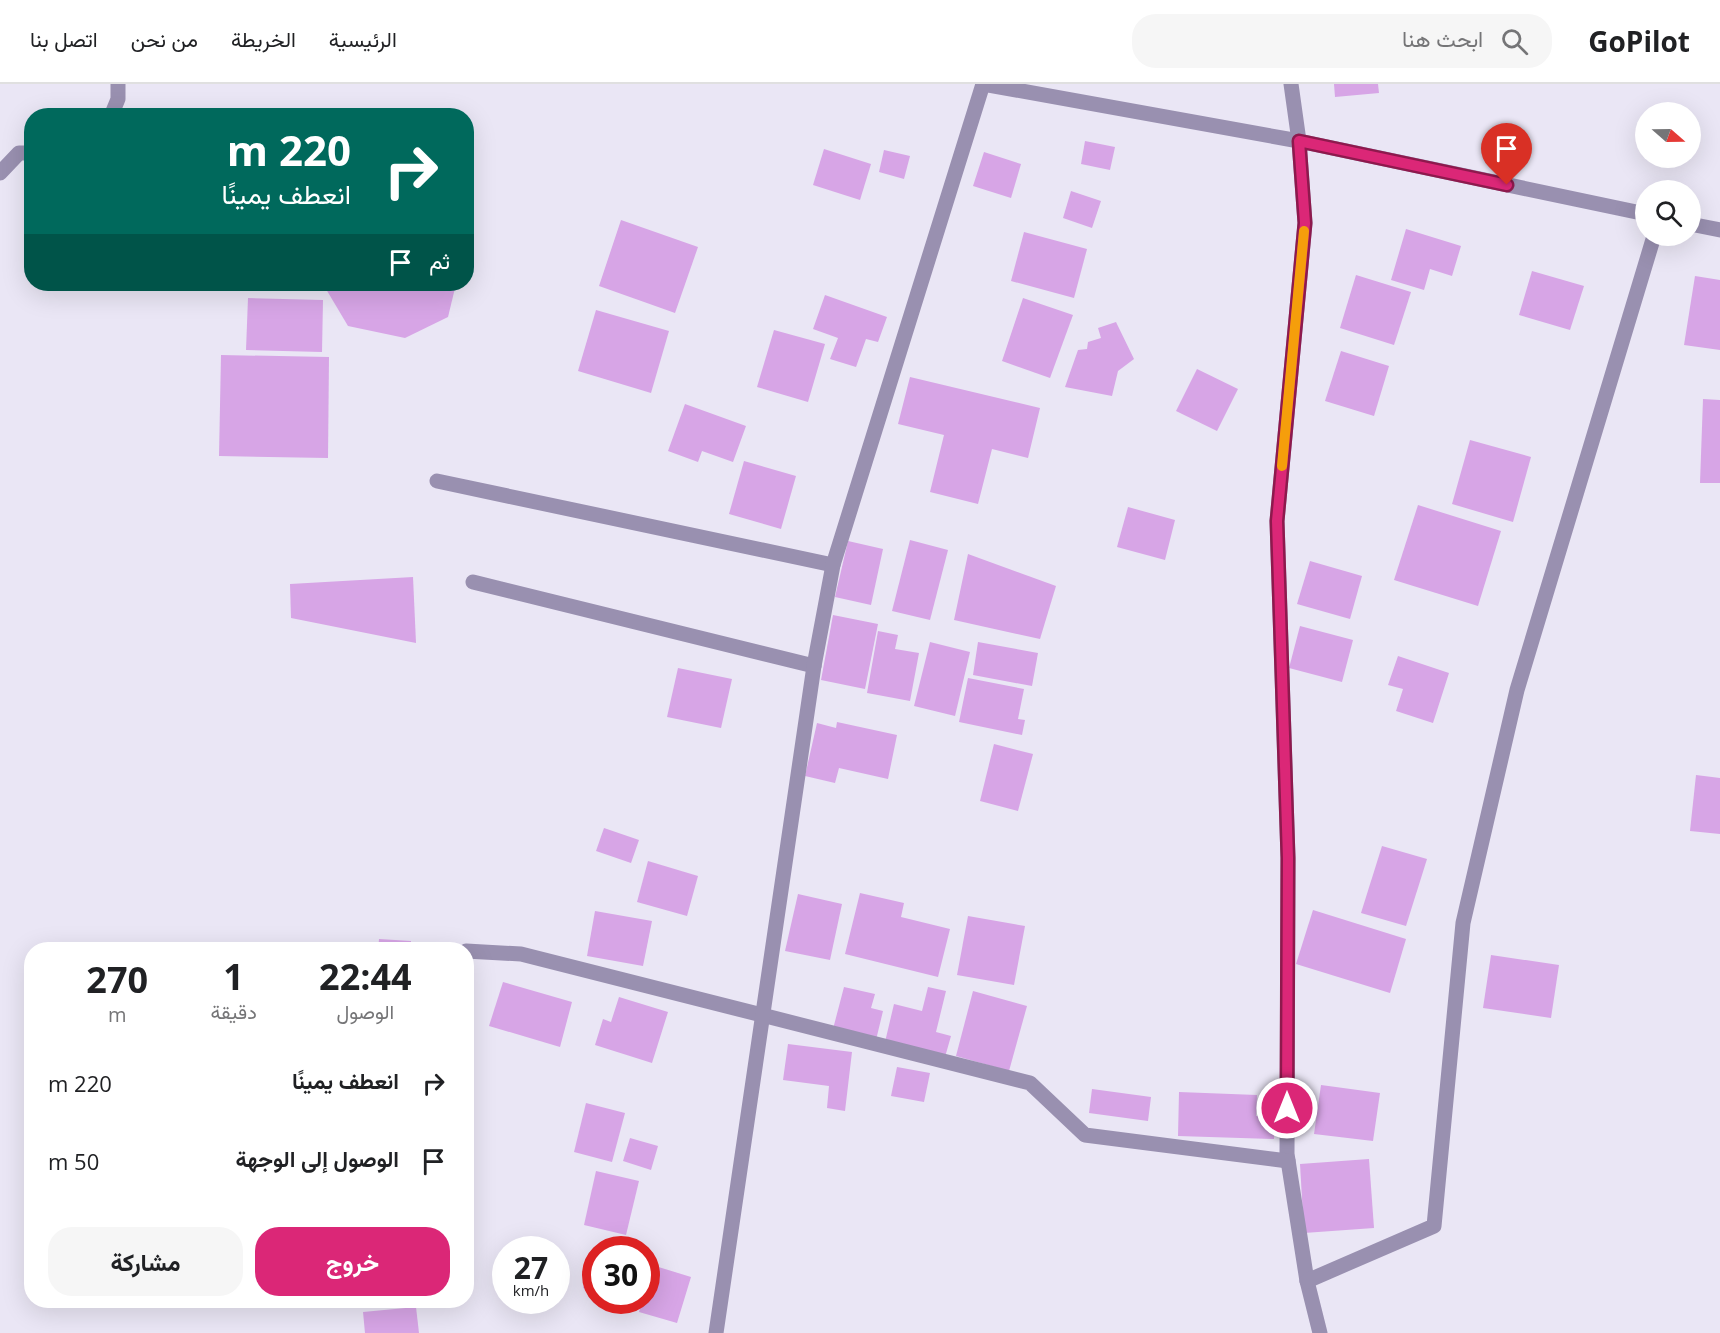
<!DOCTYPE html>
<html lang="ar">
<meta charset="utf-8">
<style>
body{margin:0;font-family:"Open Sans",Vazirmatn,sans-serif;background:#f6f6f6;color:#202124;direction:rtl;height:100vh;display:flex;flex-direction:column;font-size:22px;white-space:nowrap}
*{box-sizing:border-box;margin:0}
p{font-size:20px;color:#757577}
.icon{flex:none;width:33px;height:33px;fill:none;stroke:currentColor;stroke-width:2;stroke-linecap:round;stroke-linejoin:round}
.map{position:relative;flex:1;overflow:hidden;direction:ltr}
.drawer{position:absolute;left:24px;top:858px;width:450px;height:366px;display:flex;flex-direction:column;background:#fff;border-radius:24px;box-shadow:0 6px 24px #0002;direction:rtl}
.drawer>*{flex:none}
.banner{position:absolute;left:24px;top:24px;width:450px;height:183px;border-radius:24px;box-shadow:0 6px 24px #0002;direction:rtl;background:#00695c;color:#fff;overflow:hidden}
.needle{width:39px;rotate:110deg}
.buttons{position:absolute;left:1635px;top:18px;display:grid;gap:12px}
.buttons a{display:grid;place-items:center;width:66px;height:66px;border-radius:50%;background:#fff;box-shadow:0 6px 24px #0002;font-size:30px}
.speed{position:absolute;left:492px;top:1152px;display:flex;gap:12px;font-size:30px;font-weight:700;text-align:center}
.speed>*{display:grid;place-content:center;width:78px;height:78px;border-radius:50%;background:#fff;box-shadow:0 6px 24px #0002;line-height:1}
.speed small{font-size:15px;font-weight:400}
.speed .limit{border:9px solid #d22;background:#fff;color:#111}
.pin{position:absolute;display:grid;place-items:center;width:51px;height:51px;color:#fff;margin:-62px -26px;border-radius:50% 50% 50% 0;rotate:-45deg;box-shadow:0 0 6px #0007}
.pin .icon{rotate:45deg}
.me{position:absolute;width:66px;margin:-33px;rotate:0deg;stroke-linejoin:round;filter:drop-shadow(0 0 4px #0008)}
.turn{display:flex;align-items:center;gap:21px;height:126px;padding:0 24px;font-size:27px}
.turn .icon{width:78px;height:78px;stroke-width:2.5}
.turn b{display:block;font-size:42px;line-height:51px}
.then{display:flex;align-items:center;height:57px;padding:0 24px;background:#0003;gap:12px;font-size:22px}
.eta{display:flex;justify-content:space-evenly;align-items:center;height:102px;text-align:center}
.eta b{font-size:36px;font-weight:700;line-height:42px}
.primary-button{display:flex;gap:12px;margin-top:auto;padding:12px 24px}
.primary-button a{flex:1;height:69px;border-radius:24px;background:#db2777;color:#fff;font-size:24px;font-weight:700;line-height:69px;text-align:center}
.primary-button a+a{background:#f6f6f6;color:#202124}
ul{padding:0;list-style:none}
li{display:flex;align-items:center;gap:18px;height:78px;padding:0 24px}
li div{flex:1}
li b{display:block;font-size:22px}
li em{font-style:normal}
header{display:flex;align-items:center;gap:36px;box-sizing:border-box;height:84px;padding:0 30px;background:#fff;border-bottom:2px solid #e0e0e0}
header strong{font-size:28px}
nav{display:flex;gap:33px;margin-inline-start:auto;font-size:21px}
.search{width:420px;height:54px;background:#f6f6f6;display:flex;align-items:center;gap:15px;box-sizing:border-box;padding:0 21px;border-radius:24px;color:#757577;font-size:22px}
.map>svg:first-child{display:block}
</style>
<header>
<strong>GoPilot</strong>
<div class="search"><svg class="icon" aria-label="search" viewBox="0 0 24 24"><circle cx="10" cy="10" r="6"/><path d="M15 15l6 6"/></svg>ابحث هنا</div>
<nav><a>الرئيسية</a><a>الخريطة</a><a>من نحن</a><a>اتصل بنا</a></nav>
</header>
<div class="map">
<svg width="1720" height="1249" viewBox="0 0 1720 1249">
<rect width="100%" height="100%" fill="#eae6f5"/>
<g fill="#d7a5e6">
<path d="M1334,0H1378L1379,9L1335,13Z"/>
<path d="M1085,57L1115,63L1110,86L1081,80Z"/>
<path d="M824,65L871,80L860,116L813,101Z"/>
<path d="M884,66L910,72L904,95L879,88Z"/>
<path d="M984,68L1021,80L1011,114L973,102Z"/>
<path d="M1071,107L1101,117L1092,144L1063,134Z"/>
<path d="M621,136L698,163L675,229L599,202Z"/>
<path d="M1406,145L1461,162L1452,192L1430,185L1424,206L1391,196Z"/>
<path d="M1024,148L1087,165L1074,214L1011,197Z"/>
<path d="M1532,187L1584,202L1570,246L1519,231Z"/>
<path d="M1356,191L1411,208L1394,261L1340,244Z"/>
<path d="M1695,192L1720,196V266L1684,261Z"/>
<path d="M323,200H456L448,233L405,254L348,242Z"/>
<path d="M825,211L887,233L878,258L866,255L856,283L830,275L838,254L813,245Z"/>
<path d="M248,214L323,216L322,268L246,266Z"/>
<path d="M1023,214L1073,231L1050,294L1002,277Z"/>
<path d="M596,226L669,247L651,309L578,287Z"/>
<path d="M1116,238L1134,275L1118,287L1112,312L1065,303L1078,266L1087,265L1088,258L1101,254L1098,244Z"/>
<path d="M774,246L825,260L808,318L757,303Z"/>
<path d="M1341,267L1389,282L1374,332L1325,317Z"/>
<path d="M221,271L329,273L328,374L219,372Z"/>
<path d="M1197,285L1238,305L1217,347L1176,327Z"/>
<path d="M910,293L1040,324L1028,374L992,365L978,420L930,408L944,351L898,340Z"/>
<path d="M1703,315L1720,316V399H1700Z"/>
<path d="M685,320L746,342L733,378L702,367L698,378L668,367Z"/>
<path d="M1470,356L1531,373L1513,438L1452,420Z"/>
<path d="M744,377L796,392L781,445L729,430Z"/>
<path d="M1418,421L1501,447L1478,522L1394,496Z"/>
<path d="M1128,423L1175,436L1165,476L1117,463Z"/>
<path d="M910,456L948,466L930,536L892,527Z"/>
<path d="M848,457L883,465L871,521L835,513Z"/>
<path d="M968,470L1056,502L1040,555L954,536Z"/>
<path d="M1310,477L1362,492L1350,535L1297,520Z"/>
<path d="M413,493L416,559L291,534L290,500Z"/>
<path d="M833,531L878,540L865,605L821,596Z"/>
<path d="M1300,542L1353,556L1342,598L1289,584Z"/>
<path d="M878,547L898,551L895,565L919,569L910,617L867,609Z"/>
<path d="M930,558L970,568L955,632L914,622Z"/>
<path d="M978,558L1038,569L1032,602L973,591Z"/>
<path d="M1398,572L1449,589L1433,639L1396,627L1403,605L1388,601Z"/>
<path d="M678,584L732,595L721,644L667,633Z"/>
<path d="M968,594L1024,605L1018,635L1025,636L1022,651L959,638Z"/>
<path d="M837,638L897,651L888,695L839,684L835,699L805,692L817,639L836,644Z"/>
<path d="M994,660L1033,670L1018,727L980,717Z"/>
<path d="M1696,691L1720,694V750L1690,747Z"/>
<path d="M604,744L639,756L631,779L596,767Z"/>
<path d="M1382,762L1427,775L1406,842L1361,829Z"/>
<path d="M648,777L698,792L687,832L637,818Z"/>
<path d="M860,809L904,819L901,833L950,845L938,893L845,870Z"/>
<path d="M798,810L842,820L830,876L785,867Z"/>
<path d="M1313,826L1406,855L1390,909L1296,880Z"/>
<path d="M595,827L652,837L643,882L587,872Z"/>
<path d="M968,832L1025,842L1014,901L957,891Z"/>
<path d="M379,855L411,857V866H378Z"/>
<path d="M1491,871L1559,881L1551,934L1483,924Z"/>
<path d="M503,898L572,918L560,963L489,942Z"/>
<path d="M844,903L875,910L871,924L883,927L876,956L833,945Z"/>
<path d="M928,903L946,907L936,948L951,952L945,973L885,958L894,920L922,927Z"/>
<path d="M973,907L1027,922L1009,987L956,972Z"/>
<path d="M619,913L668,928L652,979L595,961L603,935L611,938Z"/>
<path d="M788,960L852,968L845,1027L827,1024L829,1002L783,996Z"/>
<path d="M897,983L930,989L924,1018L891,1012Z"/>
<path d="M1321,1001L1380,1009L1373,1057L1314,1050Z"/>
<path d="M1092,1005L1151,1013L1148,1037L1089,1029Z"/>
<path d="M1179,1008L1257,1011L1256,1032H1275L1274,1055L1178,1052Z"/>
<path d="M586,1019L625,1029L612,1078L574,1068Z"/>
<path d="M630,1054L658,1062L651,1086L623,1077Z"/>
<path d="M1369,1075L1374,1144L1304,1149L1300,1080Z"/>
<path d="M596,1087L639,1097L626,1151L584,1141Z"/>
<path d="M595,1170H596V1208L583,1204Z"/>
<path d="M652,1181L691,1193L677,1239L639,1228L642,1216H646V1201Z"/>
<path d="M416,1223L419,1249H365L363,1228Z"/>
</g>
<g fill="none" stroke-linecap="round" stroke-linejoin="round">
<g stroke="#9990b0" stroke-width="15">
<path d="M983,0L1299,57L1646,130"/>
<path d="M1291,0L1299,57L1305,139L1277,437L1288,774L1287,1070L1307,1197L1320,1249"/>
<path d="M111,32L118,15V0"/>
<path d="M0,89L19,69H32"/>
<path d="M1690,140L1720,146"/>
<path d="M437,397L833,481"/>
<path d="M473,498L814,582"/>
<path d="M466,867L521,870L1030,999L1085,1051L1288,1077"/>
<path d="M1307,1197L1434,1142L1463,839L1517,606L1654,152"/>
<path d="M716,1249L814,582L833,481L983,0"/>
</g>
</g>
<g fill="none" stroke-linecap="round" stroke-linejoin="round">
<g stroke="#8e194d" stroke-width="15">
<path id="route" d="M1287,1024L1288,774L1277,437L1305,139L1299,57L1507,101"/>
</g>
<use href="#route" stroke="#db2777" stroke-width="10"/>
<path stroke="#f59e0b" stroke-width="10" d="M1282,382L1304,147"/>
</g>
</svg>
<div class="buttons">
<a><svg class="needle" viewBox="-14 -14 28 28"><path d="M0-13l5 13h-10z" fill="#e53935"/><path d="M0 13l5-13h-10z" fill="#757577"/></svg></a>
<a><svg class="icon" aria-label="search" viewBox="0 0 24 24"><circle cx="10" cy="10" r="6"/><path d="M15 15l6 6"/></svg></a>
</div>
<div class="speed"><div>27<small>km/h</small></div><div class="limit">30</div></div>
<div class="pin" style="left:1507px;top:101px;background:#d93025"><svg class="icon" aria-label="arrive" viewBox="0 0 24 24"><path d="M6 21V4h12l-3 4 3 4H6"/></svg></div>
<svg class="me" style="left:1287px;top:1024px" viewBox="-20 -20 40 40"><circle r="17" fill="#db2777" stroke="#fff" stroke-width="3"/><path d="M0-11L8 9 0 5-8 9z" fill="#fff"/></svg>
<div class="banner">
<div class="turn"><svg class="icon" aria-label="right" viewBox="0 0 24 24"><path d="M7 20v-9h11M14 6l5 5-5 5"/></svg><div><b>220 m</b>انعطف يمينًا</div></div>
<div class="then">ثم<svg class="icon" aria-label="arrive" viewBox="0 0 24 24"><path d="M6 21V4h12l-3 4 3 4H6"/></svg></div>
</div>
<section class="drawer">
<div class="eta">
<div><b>22:44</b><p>الوصول</p></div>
<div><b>1</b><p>دقيقة</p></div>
<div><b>270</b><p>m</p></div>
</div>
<ul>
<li><svg class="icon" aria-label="right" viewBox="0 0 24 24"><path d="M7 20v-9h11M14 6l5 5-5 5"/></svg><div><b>انعطف يمينًا</b></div><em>220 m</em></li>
<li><svg class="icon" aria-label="arrive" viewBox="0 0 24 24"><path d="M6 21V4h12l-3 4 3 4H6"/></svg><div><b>الوصول إلى الوجهة</b></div><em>50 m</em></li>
</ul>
<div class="primary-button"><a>خروج</a><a>مشاركة</a></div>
</section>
</div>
